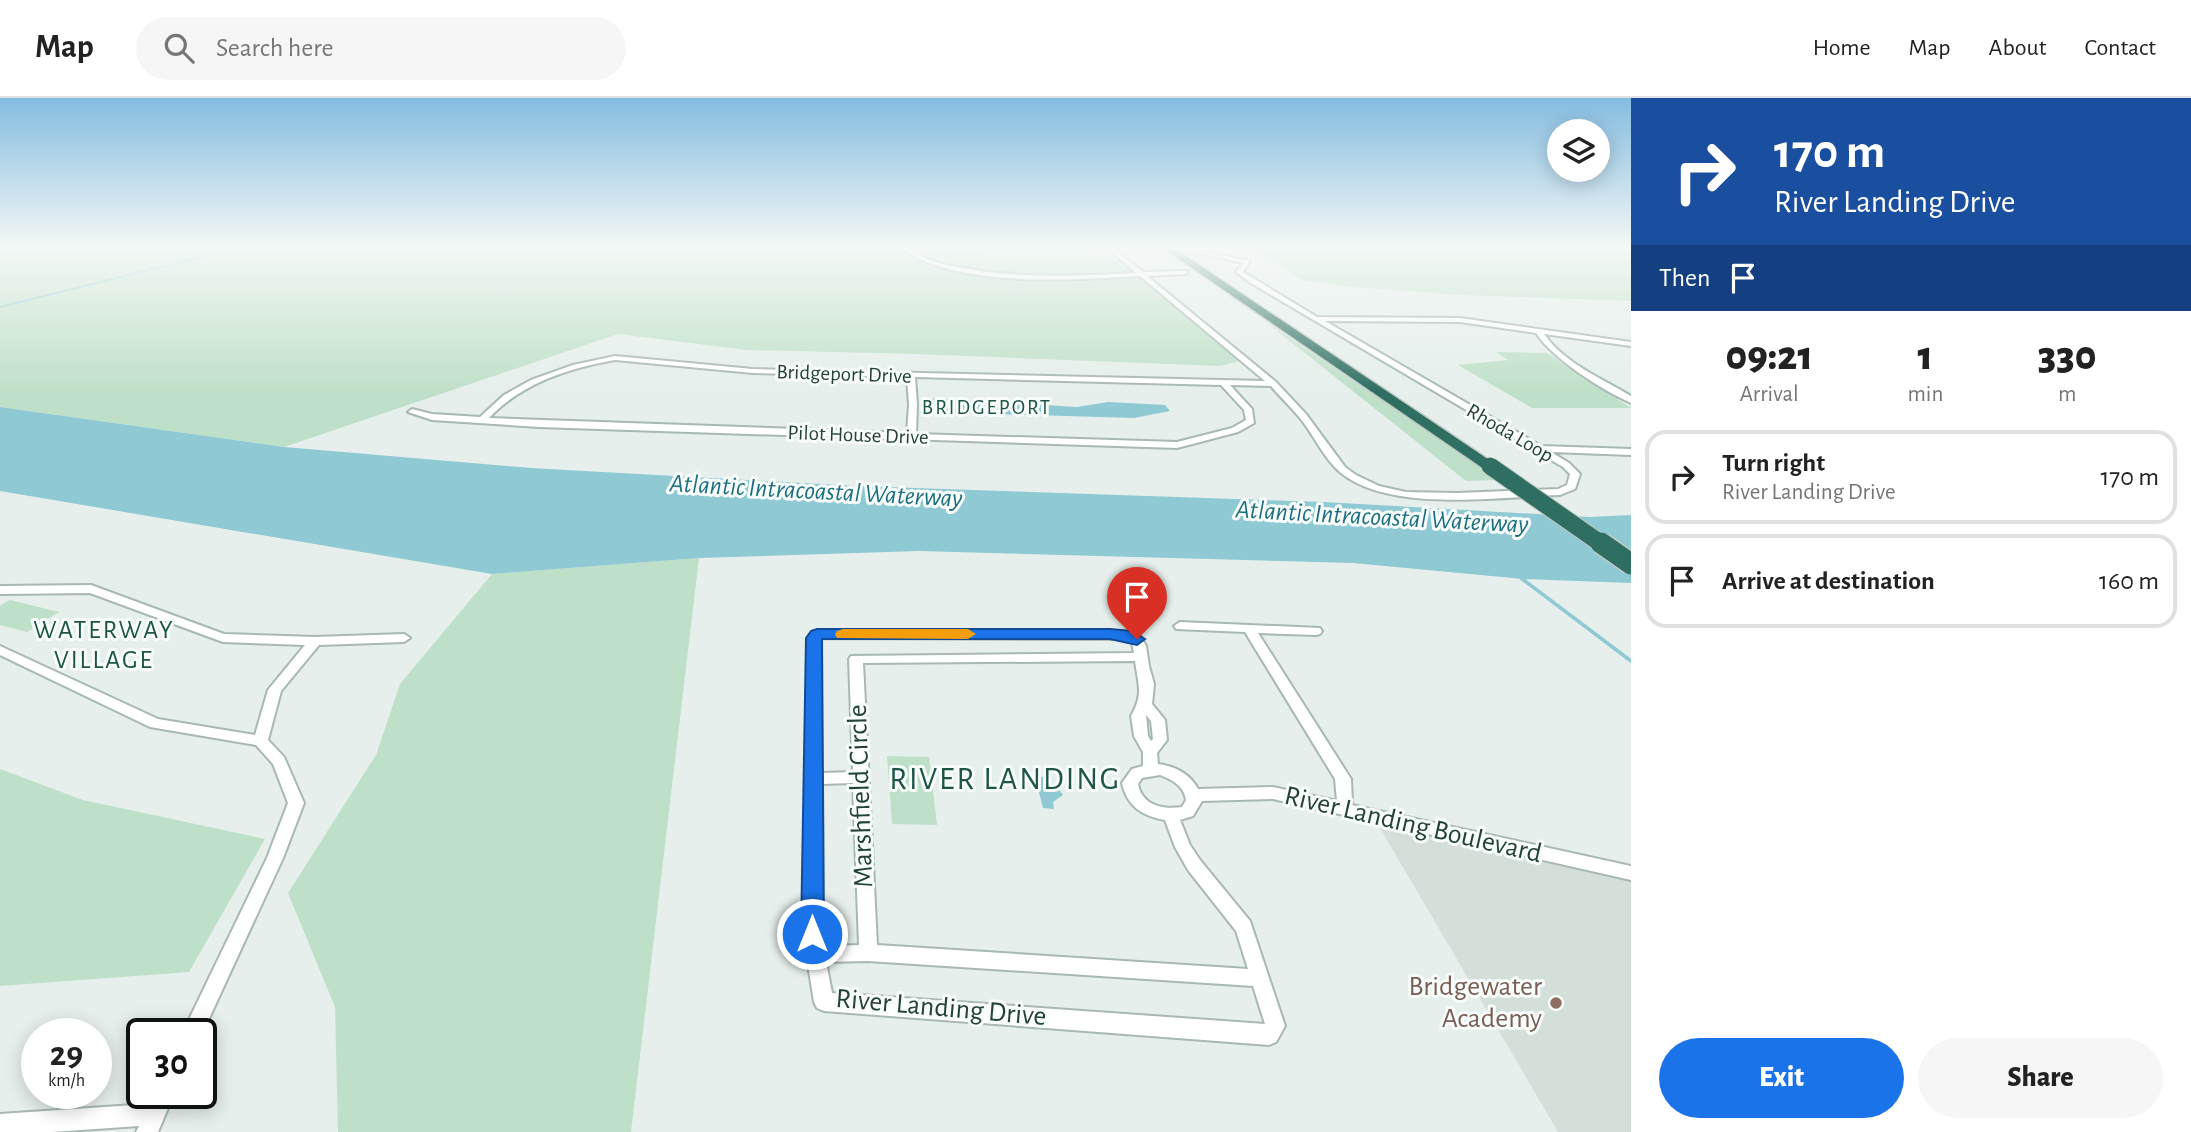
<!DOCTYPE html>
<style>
body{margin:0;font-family:"Alegreya Sans",sans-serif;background:#f6f6f6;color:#222;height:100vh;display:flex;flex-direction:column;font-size:26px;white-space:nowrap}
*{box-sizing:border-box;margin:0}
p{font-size:23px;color:#767676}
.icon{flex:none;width:38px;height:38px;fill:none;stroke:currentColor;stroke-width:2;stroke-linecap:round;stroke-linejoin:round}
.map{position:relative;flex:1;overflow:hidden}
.details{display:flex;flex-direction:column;background:#fff;width:560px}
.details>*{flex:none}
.hud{background:#1a4fa0;color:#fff;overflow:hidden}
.buttons{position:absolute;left:1547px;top:21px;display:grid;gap:14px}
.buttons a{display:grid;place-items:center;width:63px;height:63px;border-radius:50%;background:#fff;box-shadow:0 4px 18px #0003;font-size:35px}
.speed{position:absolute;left:21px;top:920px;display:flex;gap:14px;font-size:35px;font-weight:700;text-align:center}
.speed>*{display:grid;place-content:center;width:91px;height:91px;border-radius:50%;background:#fff;box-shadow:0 4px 18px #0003;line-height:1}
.speed small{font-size:18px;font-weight:400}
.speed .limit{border:4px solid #111;border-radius:10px;background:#fff;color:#111}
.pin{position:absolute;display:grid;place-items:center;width:60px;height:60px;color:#fff;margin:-72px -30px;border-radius:50% 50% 50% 0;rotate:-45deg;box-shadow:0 0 7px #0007}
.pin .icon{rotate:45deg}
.me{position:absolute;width:77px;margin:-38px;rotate:0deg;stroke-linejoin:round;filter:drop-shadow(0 0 5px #0008)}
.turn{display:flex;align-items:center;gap:24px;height:147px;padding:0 28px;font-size:32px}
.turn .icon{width:91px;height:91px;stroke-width:2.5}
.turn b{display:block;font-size:49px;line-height:60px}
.then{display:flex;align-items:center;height:66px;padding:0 28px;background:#0003;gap:14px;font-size:26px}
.eta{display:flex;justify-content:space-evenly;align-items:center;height:119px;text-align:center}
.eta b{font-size:42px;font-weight:800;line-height:49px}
.action{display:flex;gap:14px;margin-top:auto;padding:14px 28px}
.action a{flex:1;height:80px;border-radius:42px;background:#1a73e8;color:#fff;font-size:28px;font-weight:800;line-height:80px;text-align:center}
.action a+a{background:#f6f6f6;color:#222}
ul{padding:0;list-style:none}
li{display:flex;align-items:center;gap:21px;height:94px;margin:0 14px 10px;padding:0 14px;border:4px solid #e0e0e0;border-radius:21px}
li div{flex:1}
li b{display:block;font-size:26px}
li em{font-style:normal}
header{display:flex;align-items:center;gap:42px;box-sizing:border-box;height:98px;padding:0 35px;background:#fff;border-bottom:2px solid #e0e0e0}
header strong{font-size:33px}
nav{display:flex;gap:38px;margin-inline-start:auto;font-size:24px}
.search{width:490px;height:63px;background:#f6f6f6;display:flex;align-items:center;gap:18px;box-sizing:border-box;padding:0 24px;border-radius:38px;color:#767676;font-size:26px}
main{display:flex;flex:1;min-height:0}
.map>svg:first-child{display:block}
</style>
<header>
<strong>Map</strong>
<div class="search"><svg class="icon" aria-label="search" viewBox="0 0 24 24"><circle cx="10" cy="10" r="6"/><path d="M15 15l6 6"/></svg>Search here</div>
<nav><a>Home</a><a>Map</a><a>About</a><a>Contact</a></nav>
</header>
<main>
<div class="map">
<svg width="1631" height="1034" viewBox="0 0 1631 1034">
<rect width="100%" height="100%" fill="#e6efeb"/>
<path fill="#d4dfda" d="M1373,718L1631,775V1034H1558Z"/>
<g fill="#bfe0c8">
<path d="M0,148H982L985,157H1092C1140,163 1207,231 1245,262L1220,268L915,256L747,252L618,236L284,349L0,309Z"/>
<path d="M1215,148H1608L1631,151V203L1459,197L1354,189L1302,182L1264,158Z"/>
<path d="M1266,224L1500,382L1466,383Z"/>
<path d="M1496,254L1547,255L1631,310H1532L1458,267L1508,262Z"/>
<path d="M699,460L631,1034H338L335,909L288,795L376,657L400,586L492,476Z"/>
<path d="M10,502L59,514L27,534L0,527V508Z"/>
<path d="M887,658L929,659L937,727L892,726Z"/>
<path d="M0,671L83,702L265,741L189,874L0,888Z"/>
</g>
<g fill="#8ec9d4">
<path d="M928,300L1077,309L1108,304L1165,307L1170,313L1134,320L926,314Z"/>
<path d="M0,309L284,349L531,370L856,388L1324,404L1590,419L1631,417V485L1523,481L1353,465L919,453L699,460L492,476L0,393Z"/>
<path d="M1035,679H1047L1049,686L1058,690L1063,697L1053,704L1054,711L1043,710Z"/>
</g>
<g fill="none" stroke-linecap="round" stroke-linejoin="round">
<path stroke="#8ec9d4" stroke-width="2" d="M0,209L245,148"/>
<path stroke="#8ec9d4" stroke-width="3.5" d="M1521,480L1631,563"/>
<g stroke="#a8b8b2" stroke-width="4">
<g id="minor">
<path d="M898,148C910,148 917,156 927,161C937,165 948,167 958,169C1016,181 1078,178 1136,175L1105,148H1111L1143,174L1188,173L1186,176L1147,178L1276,284L1306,316L1345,369L1356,377L1379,388L1406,394L1457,395L1558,391L1567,387L1570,376L1563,369L1249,184L1236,174L1244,165L1184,152V150L1250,163L1243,174L1317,219L1460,220L1631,244V248L1544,236C1564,265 1601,280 1631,298V305C1602,292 1553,261 1536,235L1460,224L1325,223L1541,348L1631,351V357L1551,354L1569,365L1580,376L1575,391L1560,397C1500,399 1390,415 1341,375C1324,361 1314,337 1300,320C1291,309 1280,299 1271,288L1230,287L1252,311L1254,325L1238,334L1177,350L539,329L432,322L408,314L412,311L432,316L480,319L504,297L531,282L573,267L615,258L753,271L1265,283L1140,178C1071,182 955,191 898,148ZM615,262L753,275L907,279L909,307L907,335L489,320C522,285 569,270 615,262ZM915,279L1221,287L1244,312L1246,322L1232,330L1177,344L916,336L917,307Z"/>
<path d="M91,487L224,536L315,539L404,536L410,540L404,544L319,547L281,593L268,642L284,659L304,705L283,760L201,938V936H182L267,760L288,705L273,666L256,647L150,629L0,557V548L158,621L255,637L268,592L305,547L223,544L90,495L0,496V488Z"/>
<path d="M1180,524L1320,530L1322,533L1320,536L1316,537L1258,535L1351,681L1352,707L1631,768V782L1273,701L1202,703L1193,718L1180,722L1190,747L1200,762L1250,823L1285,928L1276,944L1269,947L824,913L817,910L814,904L803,836L808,540L813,533L1130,534L1141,539L1146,548L1149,568L1154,586L1152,606L1165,622L1167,642L1157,655L1158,666C1175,668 1190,676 1198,691L1273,689L1337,703L1335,681L1245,534L1176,531L1174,528ZM820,540L1124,541L1132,545L1134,555L851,558L849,561L853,674L821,675ZM1135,563C1138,586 1144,596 1131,618L1134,638L1143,654V668L1132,671L1122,685C1127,708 1142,718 1165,722L1175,749L1188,772L1236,833L1248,871L877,847L863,565ZM1146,617L1151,623L1153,641L1151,643L1148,638ZM1160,677C1173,682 1184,688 1186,702L1182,709C1162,712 1142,707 1138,686L1142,680ZM853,685L859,847L823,848L821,836V686ZM868,863L1253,888L1265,926L832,895L826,864Z"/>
<path d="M153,996H174L158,1034H136L139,1028L52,1034H0V1016L149,1006Z"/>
</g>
</g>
<g stroke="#c2cac8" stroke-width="3">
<path id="motorway" d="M1160,148H1171L1498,368L1496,371H1484Z"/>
</g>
<use href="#minor" fill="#fff" fill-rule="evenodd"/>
<use href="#motorway" fill="#2f6f62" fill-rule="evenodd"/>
<g stroke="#c2cac8" stroke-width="19" stroke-linecap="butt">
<path id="motorway-bridge-far1" d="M1490,368L1603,447"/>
</g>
<g stroke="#c2cac8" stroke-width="24" stroke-linecap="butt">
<path id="motorway-bridge" d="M1601,445L1631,466"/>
</g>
<use href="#motorway-bridge-far1" stroke="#2f6f62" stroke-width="17"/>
<use href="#motorway-bridge" stroke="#2f6f62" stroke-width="21"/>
</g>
<linearGradient id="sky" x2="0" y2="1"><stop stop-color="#84bce0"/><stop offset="0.51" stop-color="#f4f8f6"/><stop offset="1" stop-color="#f4f8f6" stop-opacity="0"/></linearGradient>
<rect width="1631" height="293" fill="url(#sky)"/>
<path fill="#1a73e8" stroke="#114b97" stroke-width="2" d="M817,531H1110L1132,533L1145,541L1137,547L1110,541H822L824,836L821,843L812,846L804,843L801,836L806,540L811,533Z"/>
<path fill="#f59e0b" d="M843,531H968L976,536L968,541L837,540L835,536L837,533Z"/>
<circle fill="#8d6e63" stroke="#f7fbf9" stroke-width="2.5" cx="1556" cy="905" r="7"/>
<g text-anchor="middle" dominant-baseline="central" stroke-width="6" stroke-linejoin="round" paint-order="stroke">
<g font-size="21" fill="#24423a" stroke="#f7fbf9">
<text transform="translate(844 276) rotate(2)">Bridgeport Drive</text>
<text transform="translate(1510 335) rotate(30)">Rhoda Loop</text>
<text transform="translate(858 337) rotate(2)">Pilot House Drive</text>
</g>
<g font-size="21" letter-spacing="2" fill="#1f5548" stroke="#f7fbf9">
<text x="987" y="309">BRIDGEPORT</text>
</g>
<g font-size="26" font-style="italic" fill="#1c6f80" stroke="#f7fbf9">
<text transform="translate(816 393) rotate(3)">Atlantic Intracoastal Waterway</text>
<text transform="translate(1382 419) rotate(3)">Atlantic Intracoastal Waterway</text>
</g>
<g font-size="26" letter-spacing="2" fill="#1f5548" stroke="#f7fbf9">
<text x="104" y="532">WATERWAY<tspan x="104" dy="30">VILLAGE</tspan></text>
</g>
<g font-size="28" fill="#24423a" stroke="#f7fbf9">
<text transform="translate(861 698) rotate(-92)">Marshfield Circle</text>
<text transform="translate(1413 727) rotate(13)">River Landing Boulevard</text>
<text transform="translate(941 910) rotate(5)">River Landing Drive</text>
</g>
<g font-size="28" fill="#785e54" stroke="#f7fbf9" text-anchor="end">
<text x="1542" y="889">Bridgewater<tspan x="1542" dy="32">Academy</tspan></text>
</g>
<g font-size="32" letter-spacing="2" fill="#1f5548" stroke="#f7fbf9">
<text x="1005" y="681">RIVER LANDING</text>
</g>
</g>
</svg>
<div class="buttons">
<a><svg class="icon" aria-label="layers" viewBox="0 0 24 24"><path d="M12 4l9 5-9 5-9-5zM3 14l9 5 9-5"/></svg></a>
</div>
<div class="speed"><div>29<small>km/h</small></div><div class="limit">30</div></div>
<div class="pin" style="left:1137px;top:541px;background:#d93025"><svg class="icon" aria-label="arrive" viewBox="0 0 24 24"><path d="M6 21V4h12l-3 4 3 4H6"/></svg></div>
<svg class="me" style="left:812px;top:836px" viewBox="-20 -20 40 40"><circle r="17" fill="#1a73e8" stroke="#fff" stroke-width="3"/><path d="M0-11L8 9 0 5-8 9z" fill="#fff"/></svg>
</div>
<section class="details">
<div class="hud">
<div class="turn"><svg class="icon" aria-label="right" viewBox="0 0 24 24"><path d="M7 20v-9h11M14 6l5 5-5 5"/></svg><div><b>170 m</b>River Landing Drive</div></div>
<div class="then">Then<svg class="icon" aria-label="arrive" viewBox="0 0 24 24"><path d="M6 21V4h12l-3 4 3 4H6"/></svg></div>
</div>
<div class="eta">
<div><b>09:21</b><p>Arrival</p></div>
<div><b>1</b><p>min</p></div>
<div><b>330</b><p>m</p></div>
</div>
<ul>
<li><svg class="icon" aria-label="right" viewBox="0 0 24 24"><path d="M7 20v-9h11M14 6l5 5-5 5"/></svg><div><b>Turn right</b><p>River Landing Drive</p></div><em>170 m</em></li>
<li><svg class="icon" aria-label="arrive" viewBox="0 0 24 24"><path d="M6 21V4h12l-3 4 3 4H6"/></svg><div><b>Arrive at destination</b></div><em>160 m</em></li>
</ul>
<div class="action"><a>Exit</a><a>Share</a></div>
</section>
</main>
